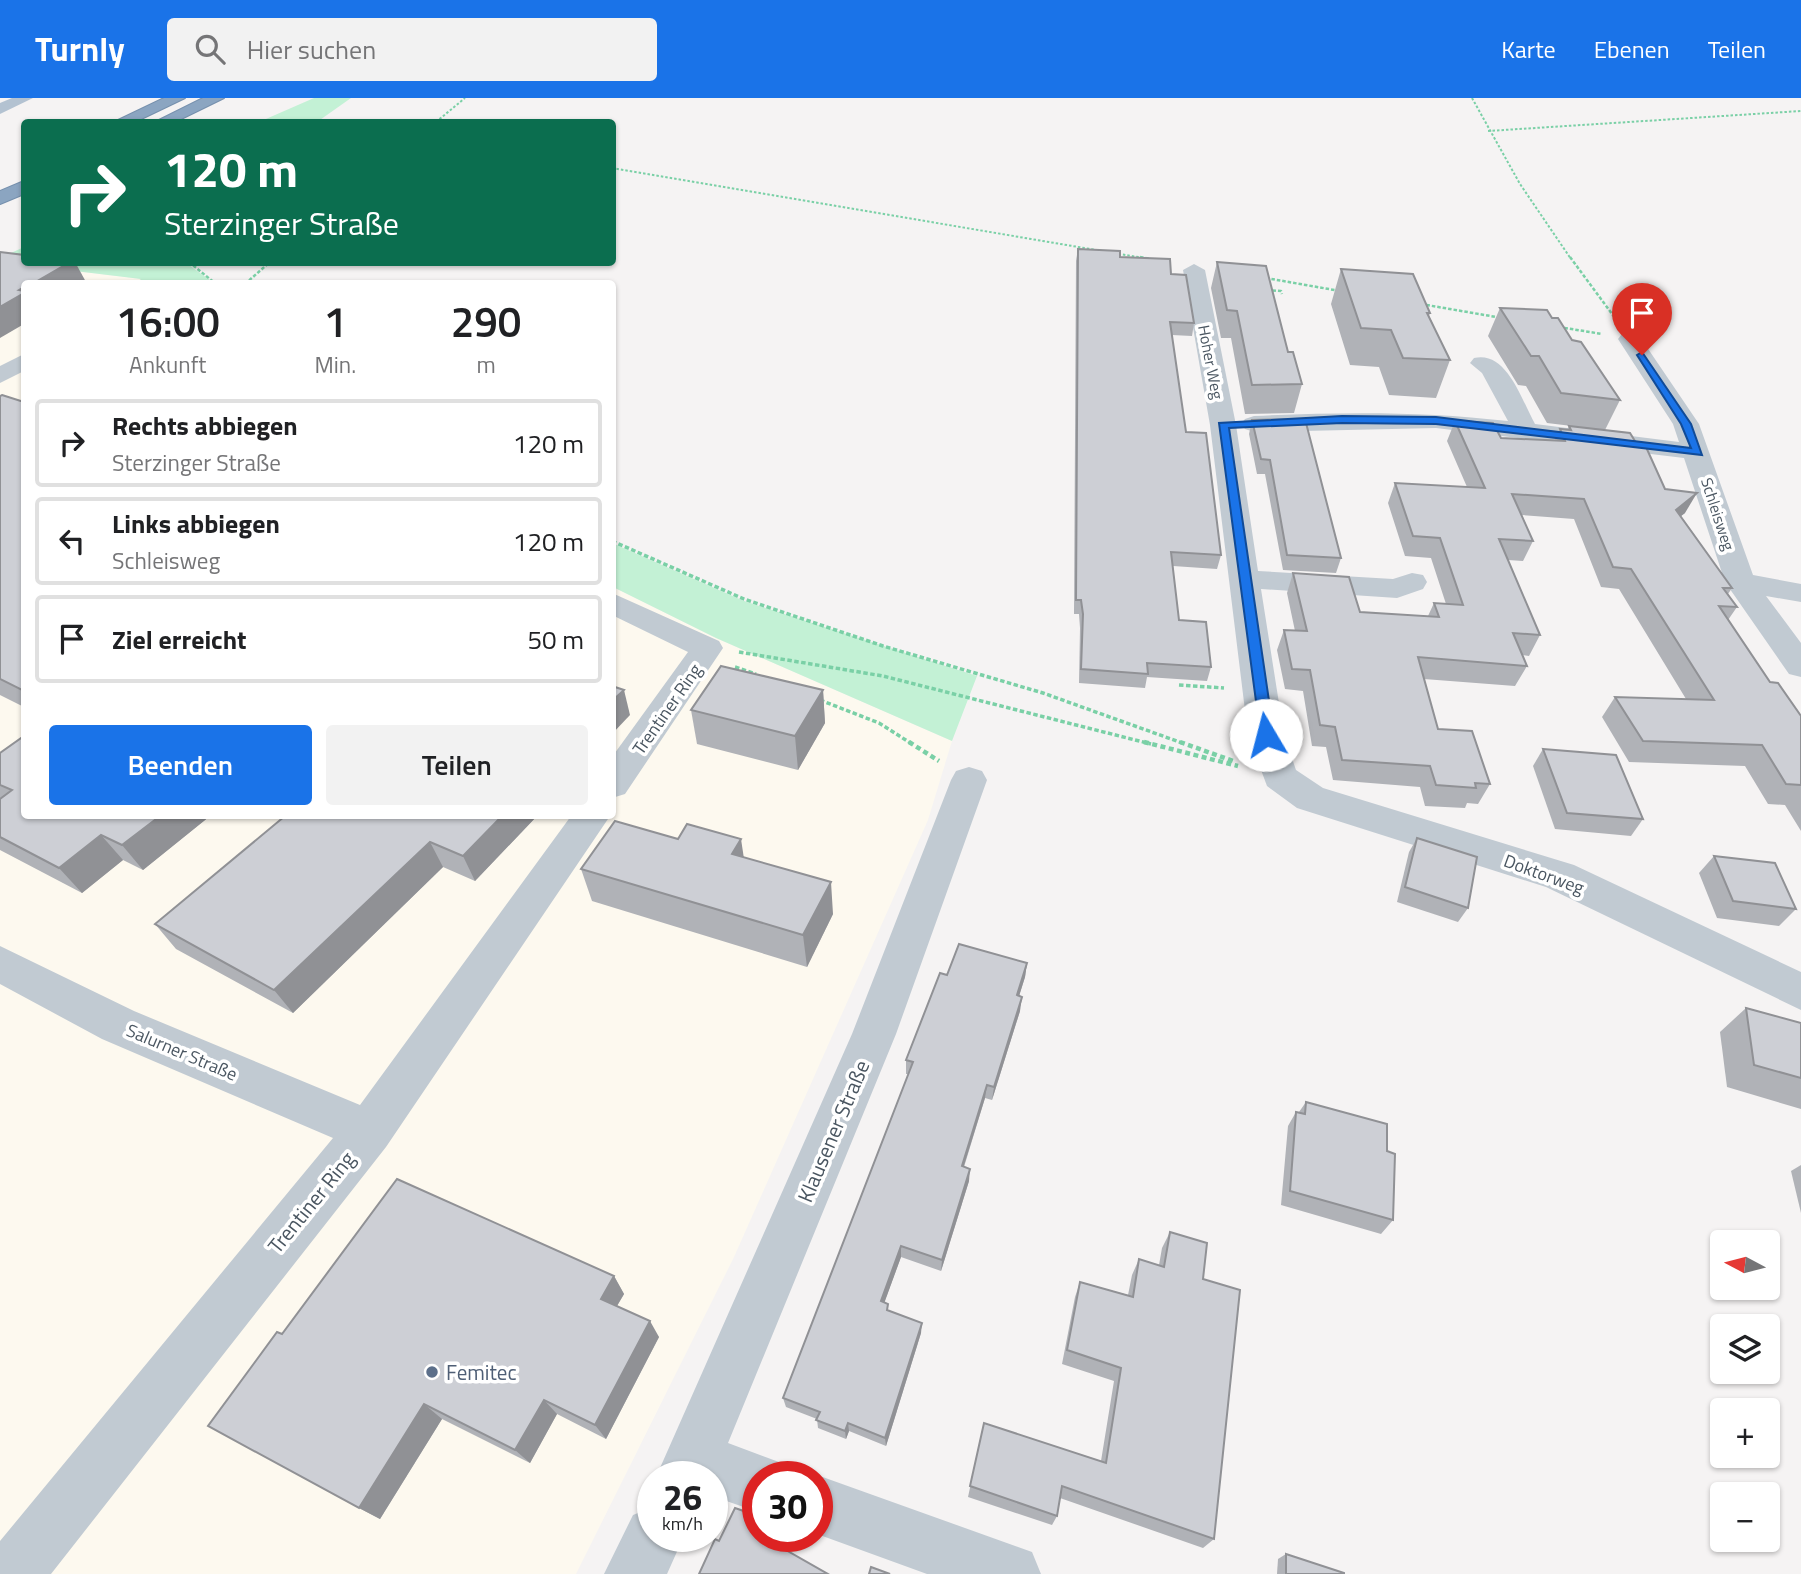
<!DOCTYPE html>
<html lang="de">
<meta charset="utf-8">
<style>
body{margin:0;font-family:"Titillium Web",sans-serif;background:#f2f2f2;color:#202124;height:100vh;display:flex;flex-direction:column;font-size:26px;white-space:nowrap}
*{box-sizing:border-box;margin:0}
p{font-size:23px;color:#757577}
.icon{flex:none;width:38px;height:38px;fill:none;stroke:currentColor;stroke-width:2;stroke-linecap:round;stroke-linejoin:round}
.map{position:relative;flex:1;overflow:hidden}
.sheet{position:absolute;left:21px;top:182px;width:595px;height:539px;display:flex;flex-direction:column;background:#fff;border-radius:7px;box-shadow:0 2px 5px #0004}
.sheet>*{flex:none}
.top-card{position:absolute;left:21px;top:21px;width:595px;height:147px;border-radius:7px;box-shadow:0 2px 5px #0004;background:#0b6e4f;color:#fff;overflow:hidden}
.needle{width:46px;rotate:277deg}
.tools{position:absolute;left:1710px;top:1132px;display:grid;gap:14px}
.tools a{display:grid;place-items:center;width:70px;height:70px;border-radius:7px;background:#fff;box-shadow:0 2px 5px #0004;font-size:35px}
.speed{position:absolute;left:637px;top:1363px;display:flex;gap:14px;font-size:35px;font-weight:700;text-align:center}
.speed>*{display:grid;place-content:center;width:91px;height:91px;border-radius:50%;background:#fff;box-shadow:0 2px 5px #0004;line-height:1}
.speed small{font-size:18px;font-weight:400}
.speed .limit{border:10px solid #d22;background:#fff;color:#111}
.pin{position:absolute;display:grid;place-items:center;width:60px;height:60px;color:#fff;margin:-72px -30px;border-radius:50% 50% 50% 0;rotate:-45deg;box-shadow:0 0 7px #0007}
.pin .icon{rotate:45deg}
.me{position:absolute;width:77px;margin:-38px;rotate:352deg;stroke-linejoin:round;filter:drop-shadow(0 0 5px #0008)}
.turn{display:flex;align-items:center;gap:24px;height:147px;padding:0 28px;font-size:32px}
.turn .icon{width:91px;height:91px;stroke-width:2.5}
.turn b{display:block;font-size:49px;line-height:60px}
.eta{display:flex;justify-content:space-evenly;align-items:center;height:119px;text-align:center}
.eta b{font-size:42px;font-weight:600;line-height:49px}
.cta{display:flex;gap:14px;margin-top:auto;padding:14px 28px}
.cta a{flex:1;height:80px;border-radius:7px;background:#1a73e8;color:#fff;font-size:28px;font-weight:600;line-height:80px;text-align:center}
.cta a+a{background:#f2f2f2;color:#202124}
ul{padding:0;list-style:none}
li{display:flex;align-items:center;gap:21px;height:88px;margin:0 14px 10px;padding:0 14px;border:4px solid #e0e0e0;border-radius:7px}
li div{flex:1}
li b{display:block;font-size:26px}
li em{font-style:normal}
header{display:flex;align-items:center;gap:42px;box-sizing:border-box;height:98px;padding:0 35px;background:#1a73e8;color:#fff}
header strong{font-size:33px}
nav{display:flex;gap:38px;margin-inline-start:auto;font-size:24px}
.search{width:490px;height:63px;background:#f2f2f2;display:flex;align-items:center;gap:18px;box-sizing:border-box;padding:0 24px;border-radius:7px;color:#757577;font-size:26px}
.map>svg:first-child{display:block}
</style>
<header>
<strong>Turnly</strong>
<div class="search"><svg class="icon" aria-label="search" viewBox="0 0 24 24"><circle cx="10" cy="10" r="6"/><path d="M15 15l6 6"/></svg>Hier suchen</div>
<nav><a>Karte</a><a>Ebenen</a><a>Teilen</a></nav>
</header>
<div class="map">
<svg width="1801" height="1476" viewBox="0 0 1801 1476">
<rect width="100%" height="100%" fill="#f5f3f3"/>
<path fill="#fdf9ef" d="M0,164L142,181L135,186H24V718H612L613,489L716,540L952,643L928,722L734,1159L576,1476H0Z"/>
<g fill="#c3f1d5">
<path d="M314,0H351L317,24H259Z"/>
<path d="M24,149V164L186,165L214,185H135L141,181L0,164V160Z"/>
<path d="M612,445L744,503L977,578L952,643L716,540L613,489Z"/>
</g>
<g fill="none" stroke-linecap="round" stroke-linejoin="round">
<g stroke="#7690ad" stroke-width="2">
<g id="highway">
<path d="M164,0H185L135,24H114Z"/>
<path d="M203,0H224L175,24H155Z"/>
<path d="M24,83V96L0,106V93Z"/>
</g>
</g>
<g stroke="#7ad0a6" stroke-width="2" stroke-dasharray="2.5 2" stroke-linecap="butt">
<path d="M1472,0L1520,86L1571,161"/>
<path d="M436,24L465,0"/>
<path d="M1488,33L1801,13"/>
<path d="M612,70L1102,153"/>
<path d="M1114,155L1150,161"/>
</g>
<g stroke="#7ad0a6" stroke-width="2.5" stroke-dasharray="3.5 2" stroke-linecap="butt">
<path d="M1140,159L1150,161"/>
<path d="M1570,159L1615,220"/>
<path d="M189,164L216,186"/>
<path d="M1266,180L1340,193"/>
<path d="M245,186L270,164"/>
<path d="M1267,192L1281,193L1282,196"/>
<path d="M1421,206L1502,220"/>
<path d="M1559,229L1602,236"/>
</g>
<g stroke="#7ad0a6" stroke-width="3.5" stroke-dasharray="4.5 2.5" stroke-linecap="butt">
<path d="M612,443L744,501L883,548L1043,595L1185,646"/>
<path d="M739,554L883,578L1151,646"/>
<path d="M735,569L756,576"/>
<path d="M1179,587L1224,590"/>
<path d="M820,602L879,625L912,646"/>
</g>
<g stroke="#7ad0a6" stroke-width="4.5" stroke-dasharray="5 3.5" stroke-linecap="butt">
<path d="M909,644L939,663"/>
<path d="M1144,644L1238,668"/>
<path d="M1180,644L1236,664"/>
</g>
<g fill="#c1cad2" fill-rule="evenodd">
<path d="M1194,166L1205,172L1236,327L1258,473L1393,481L1412,475L1423,477L1427,484L1423,491L1397,500L1261,491L1284,637L1296,672L1323,690L1574,767L1801,874V912L1546,789L1297,710L1267,688L1248,637L1210,327L1183,172Z"/>
<path d="M1630,234L1638,236L1699,326L1753,477L1801,486V504L1766,498L1801,545V579L1789,576L1725,484L1684,360L1436,330L1254,334L1245,331L1241,326L1245,321L1254,318C1340,314 1422,313 1508,323L1482,275L1470,265L1474,260C1507,252 1522,303 1535,326L1679,344L1673,326L1618,241L1622,236Z"/>
<path d="M24,256V273L0,285V268Z"/>
<path d="M612,495L719,543L723,550L625,696L612,700V659L688,554L612,517Z"/>
<path d="M969,669L982,673L987,682L896,936L728,1345L779,1364L785,1379H758V1414L712,1398V1379H656L852,936L951,682L956,673Z"/>
<path d="M571,718H610L386,1049L51,1476H0V1443L333,1040L102,941L0,886V848L134,913L360,1007Z"/>
<path d="M817,1377L1032,1454L1041,1476H927L817,1436V1379H811Z"/>
<path d="M653,1409V1438H684L667,1476H604L633,1417Z"/>
</g>
<path fill="#b3c2d1" fill-rule="evenodd" d="M12,0H33L0,16V5Z"/>
<use href="#highway" fill="#8ba5c1" fill-rule="evenodd"/>
</g>
<g fill="#b0b2b7">
<path d="M1078,151L1120,159L1171,176L1194,225L1192,238L1172,237L1186,334L1221,457L1217,471L1173,468L1179,522L1211,569L1207,583L1147,579L1145,590L1079,585L1080,530L1079,516H1074L1076,163Z"/>
<path d="M1217,164L1288,254L1302,286L1294,315L1245,316L1231,240H1221L1211,190Z"/>
<path d="M1341,171L1430,215L1429,218L1450,262L1436,300L1389,297L1379,269L1350,267L1331,206Z"/>
<path d="M1500,210L1552,220L1572,242L1620,302L1605,332L1547,325L1526,288L1518,287L1488,238Z"/>
<path d="M0,298L24,304V609L0,597Z"/>
<path d="M1252,322L1341,460L1336,475L1283,472L1265,376H1257L1249,336Z"/>
<path d="M1455,323L1501,340L1555,342L1560,331L1567,332L1569,328L1665,391L1685,415L1681,418L1732,490L1728,496L1737,509L1728,522L1770,584L1801,618V733L1785,707L1768,706L1745,668L1629,664L1602,619L1615,599L1686,601L1619,491L1601,489L1574,421L1522,417L1533,443L1523,463L1508,462L1540,537L1529,558L1522,557L1527,568L1515,588L1424,581L1438,631L1490,686L1478,706L1467,705L1465,710L1425,708L1420,689L1333,682L1326,649L1312,648L1303,593L1285,591L1277,552L1284,532L1295,533L1287,495L1293,475L1360,514L1428,518L1434,505L1446,506L1431,460L1405,458L1388,405L1395,385L1467,389L1447,343Z"/>
<path d="M823,592L825,625L798,672L697,646L691,612Z"/>
<path d="M1543,651L1643,721L1631,738L1555,731L1533,668Z"/>
<path d="M0,655L210,718L143,772L123,762L82,795L0,752Z"/>
<path d="M285,718H537L475,783L443,769L293,915L176,851L155,826Z"/>
<path d="M1417,740L1468,810L1458,824L1397,804L1409,754Z"/>
<path d="M678,741L744,759L833,816L807,869L592,803L581,771Z"/>
<path d="M1714,758L1796,811L1779,828L1717,820L1699,775Z"/>
<path d="M1027,865L1025,879L1019,898L1020,913L992,1002L985,1000L964,1069L969,1083L941,1173L901,1159L884,1205L888,1206V1213L921,1235L886,1348L849,1333L846,1341L818,1330L817,1321L786,1309L783,1300L909,976H906V962L947,877Z"/>
<path d="M1746,910L1801,925V1011L1727,989L1720,934Z"/>
<path d="M1306,1004L1387,1053L1393,1122L1381,1136L1281,1107L1288,1028L1296,1014H1299Z"/>
<path d="M1801,1067V1115L1791,1073Z"/>
<path d="M1170,1134L1203,1181L1214,1441L1203,1450L1060,1400L1057,1418L1052,1427L968,1399L984,1325L1101,1363L1114,1283L1062,1266L1075,1199L1080,1184L1128,1197L1132,1177L1139,1161L1159,1167L1162,1150Z"/>
<path d="M614,1178L624,1196L617,1208L659,1239L606,1341L557,1316L530,1365L442,1321L380,1421L359,1410L282,1236Z"/>
<path d="M1286,1456L1344,1476H1277L1278,1461Z"/>
</g>
<g fill="#909195">
<path d="M70,164H75L86,184L84,186H32Z"/>
<path d="M24,189V226L0,240V209L19,192Z"/>
<path d="M1697,395L1685,415L1664,431L1676,412Z"/>
<path d="M624,592L630,617L612,636V603Z"/>
<path d="M823,592L825,625L798,672L795,638Z"/>
<path d="M160,718H210L143,772L122,747Z"/>
<path d="M502,718H537L475,783L463,758Z"/>
<path d="M101,737L123,762L82,795L59,770Z"/>
<path d="M741,741L746,774L732,756Z"/>
<path d="M430,744L443,769L293,915L274,892Z"/>
<path d="M831,784L833,816L807,869L803,837Z"/>
<path d="M1027,865L1025,879L1015,911L1017,897Z"/>
<path d="M1022,899L1020,913L992,1002L994,989Z"/>
<path d="M987,987L985,1000L960,1080L962,1068Z"/>
<path d="M970,1071L969,1083L941,1173L942,1162Z"/>
<path d="M901,1148V1159L881,1214V1203Z"/>
<path d="M614,1178L624,1196L611,1218L601,1201Z"/>
<path d="M650,1223L659,1239L606,1341L595,1327Z"/>
<path d="M922,1225L921,1235L886,1348L885,1340Z"/>
<path d="M544,1302L557,1316L530,1365L515,1352Z"/>
<path d="M424,1306L442,1321L380,1421L359,1410Z"/>
<path d="M848,1325L849,1333L846,1341L845,1333Z"/>
<path d="M783,1438H791L783,1456L779,1448Z"/>
</g>
<g fill="#cdcfd5" stroke="#909195" stroke-width="2">
<path d="M1078,151L1120,153V159L1170,161L1171,176L1186,177L1194,225L1170,224L1186,334L1206,335L1221,457L1171,454L1179,522L1206,524L1211,569L1147,565L1148,576L1081,571L1083,516L1081,502H1076Z"/>
<path d="M0,154L24,157V164H70L32,186H24V189L19,192L24,193V195L0,209Z"/>
<path d="M1217,164L1266,168L1288,254H1293L1302,286L1252,287L1237,213L1227,212Z"/>
<path d="M1341,171L1413,176L1430,215H1427L1450,262L1403,260L1391,232L1361,230Z"/>
<path d="M1500,210L1547,212L1552,220H1558L1572,242L1581,244L1620,302L1561,295L1539,258H1531Z"/>
<path d="M2,297L24,304V593L0,581V298Z"/>
<path d="M1305,321L1341,460L1287,457L1270,362L1261,361L1252,322Z"/>
<path d="M1455,323L1493,325L1501,340L1565,343L1560,331L1571,332L1569,328L1630,335L1638,348L1646,349L1665,391L1697,395L1676,412L1732,490H1723L1737,509L1719,508L1770,584L1778,585L1801,618V687L1786,686L1762,647L1643,643L1615,599L1714,602L1631,471L1613,469L1584,401L1512,396L1533,443L1499,441L1540,537L1513,535L1527,568L1418,559L1438,631L1472,633L1490,686L1475,685L1476,690L1436,687L1430,668L1342,662L1335,629L1320,627L1310,572L1292,571L1284,532L1307,533L1293,475L1349,479L1360,514L1439,519L1434,505L1463,507L1440,440L1413,438L1395,385L1485,390Z"/>
<path d="M721,568L823,592L795,638L691,612Z"/>
<path d="M612,588L624,592L612,603Z"/>
<path d="M24,638V718H160L122,747L101,737L59,770L0,739V701L12,692L0,687V655Z"/>
<path d="M1543,651L1616,657L1643,721L1567,715Z"/>
<path d="M285,718H502L463,758L430,744L274,892L155,826Z"/>
<path d="M615,723L678,741L687,726L741,741L732,756L831,784L803,837L581,771Z"/>
<path d="M1417,740L1477,759L1468,810L1405,789Z"/>
<path d="M1714,758L1775,765L1796,811L1733,803Z"/>
<path d="M959,846L1027,865L1017,897L1022,899L994,989L987,987L962,1068L970,1071L942,1162L901,1148L881,1203L888,1206L887,1212L922,1225L885,1340L848,1325L845,1333L816,1322L820,1314L783,1300L913,964L906,962L940,875L947,877Z"/>
<path d="M1746,910L1801,925V980L1754,967Z"/>
<path d="M1306,1004L1387,1026V1053L1395,1056L1393,1122L1290,1093L1296,1014L1305,1016Z"/>
<path d="M397,1081L614,1178L601,1201L650,1223L595,1327L544,1302L515,1352L424,1306L359,1410L208,1328L277,1234L282,1236Z"/>
<path d="M1170,1134L1207,1145L1203,1181L1240,1192L1214,1441L1062,1388L1057,1418L970,1388L984,1325L1106,1365L1121,1270L1067,1252L1080,1184L1133,1199L1139,1161L1164,1169Z"/>
<path d="M735,1410L758,1418V1438H783L779,1448L828,1476H699L715,1441L719,1443Z"/>
<path d="M1286,1456L1344,1475V1476H1286Z"/>
<path d="M871,1469L890,1476H869Z"/>
</g>
<path fill="#1a73e8" stroke="#114b97" stroke-width="2" d="M1642,254L1691,326L1702,357L1436,326L1342,325L1229,330L1274,637L1266,642L1261,641L1219,325L1342,318L1436,319L1691,350L1681,326L1637,257Z"/>
<circle fill="#5c6f8a" stroke="#fff" stroke-width="2.5" cx="432" cy="1274" r="7"/>
<g text-anchor="middle" dominant-baseline="central" stroke-width="7" stroke-linejoin="round" paint-order="stroke">
<g font-size="16" fill="#4a5661" stroke="#fff">
<text transform="translate(1211 264) rotate(79)">Hoher Weg</text>
<text transform="translate(1718 416) rotate(72)">Schleisweg</text>
</g>
<g font-size="18" fill="#4a5661" stroke="#fff">
<text transform="translate(667 611) rotate(-55)">Trentiner Ring</text>
<text transform="translate(1544 776) rotate(20)">Doktorweg</text>
<text transform="translate(182 954) rotate(23)">Salurner Straße</text>
</g>
<g font-size="21" fill="#4a5661" stroke="#fff">
<text transform="translate(833 1033) rotate(-67)">Klausener Straße</text>
<text transform="translate(311 1104) rotate(-51)">Trentiner Ring</text>
</g>
<g font-size="21" fill="#4e5e75" stroke="#fff" text-anchor="start">
<text x="446" y="1274">Femitec</text>
</g>
</g>
</svg>
<div class="tools">
<a><svg class="needle" viewBox="-14 -14 28 28"><path d="M0-13l5 13h-10z" fill="#e53935"/><path d="M0 13l5-13h-10z" fill="#757577"/></svg></a>
<a><svg class="icon" aria-label="layers" viewBox="0 0 24 24"><path d="M12 4l9 5-9 5-9-5zM3 14l9 5 9-5"/></svg></a>
<a>+</a>
<a>−</a>
</div>
<div class="speed"><div>26<small>km/h</small></div><div class="limit">30</div></div>
<div class="pin" style="left:1642px;top:257px;background:#d93025"><svg class="icon" aria-label="arrive" viewBox="0 0 24 24"><path d="M6 21V4h12l-3 4 3 4H6"/></svg></div>
<svg class="me" style="left:1266px;top:637px" viewBox="-20 -20 40 40"><circle r="19" fill="#fff"/><path d="M0-13L10 11 0 6-10 11z" fill="#1a73e8"/></svg>
<div class="top-card">
<div class="turn"><svg class="icon" aria-label="right" viewBox="0 0 24 24"><path d="M7 20v-9h11M14 6l5 5-5 5"/></svg><div><b>120 m</b>Sterzinger Straße</div></div>
</div>
<section class="sheet">
<div class="eta">
<div><b>16:00</b><p>Ankunft</p></div>
<div><b>1</b><p>Min.</p></div>
<div><b>290</b><p>m</p></div>
</div>
<ul>
<li><svg class="icon" aria-label="right" viewBox="0 0 24 24"><path d="M7 20v-9h11M14 6l5 5-5 5"/></svg><div><b>Rechts abbiegen</b><p>Sterzinger Straße</p></div><em>120 m</em></li>
<li><svg class="icon" aria-label="left" viewBox="0 0 24 24"><path d="M17 20v-9H6M10 6l-5 5 5 5"/></svg><div><b>Links abbiegen</b><p>Schleisweg</p></div><em>120 m</em></li>
<li><svg class="icon" aria-label="arrive" viewBox="0 0 24 24"><path d="M6 21V4h12l-3 4 3 4H6"/></svg><div><b>Ziel erreicht</b></div><em>50 m</em></li>
</ul>
<div class="cta"><a>Beenden</a><a>Teilen</a></div>
</section>
</div>
